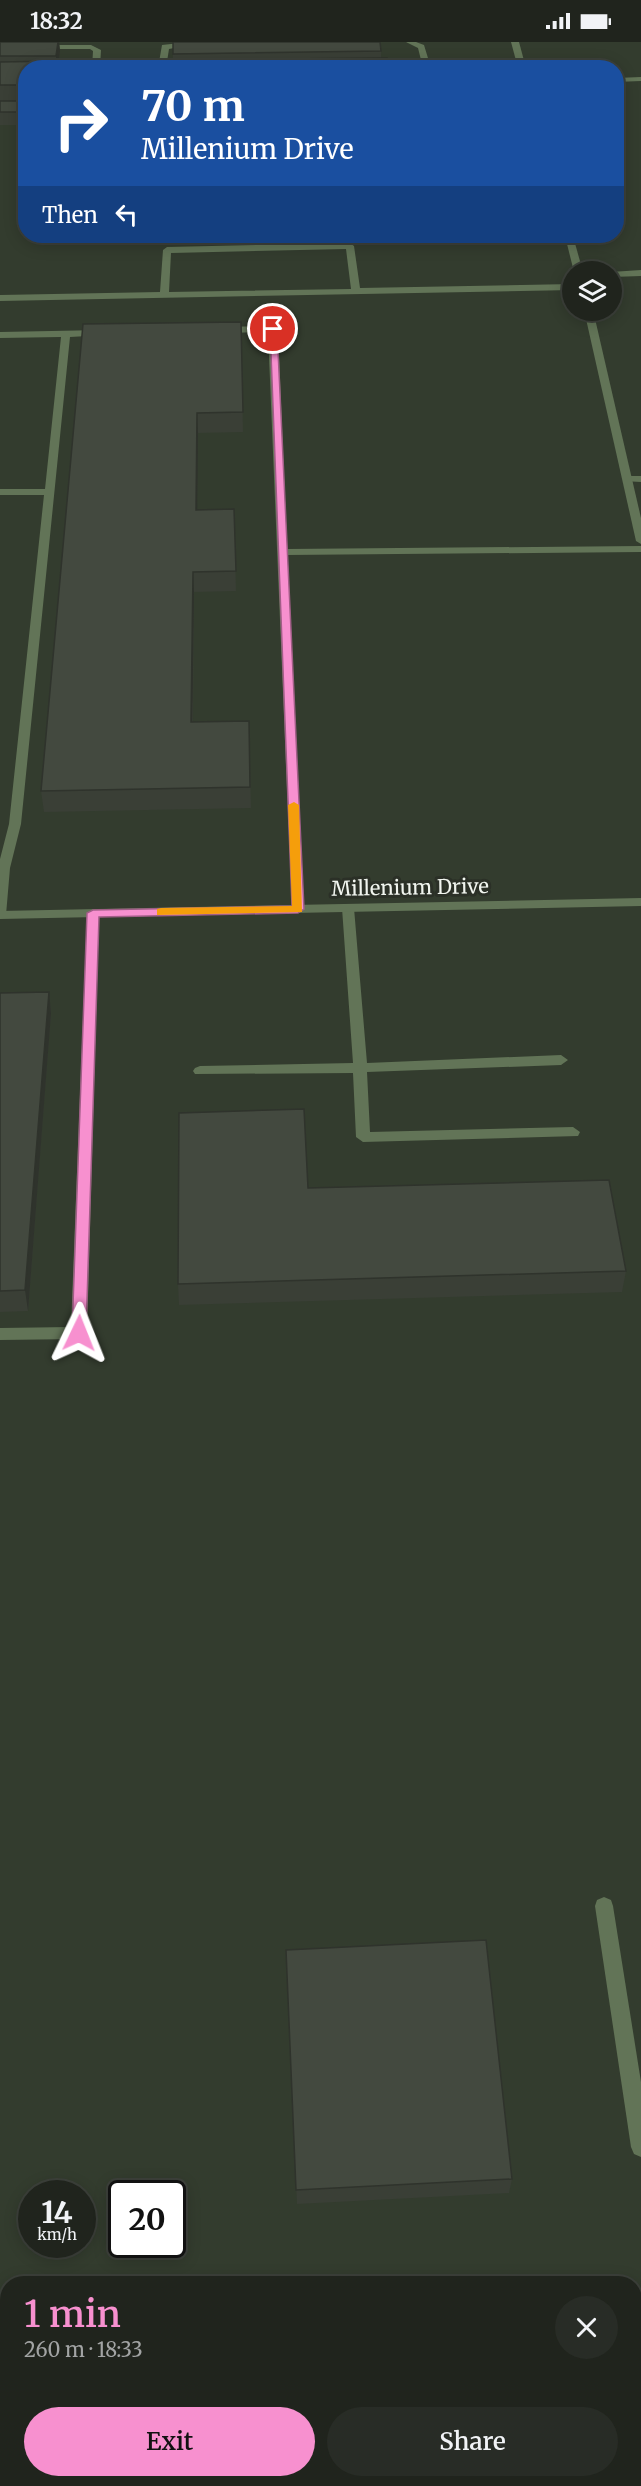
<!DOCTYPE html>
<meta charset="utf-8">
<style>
body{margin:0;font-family:Merriweather,serif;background:#282c26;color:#f1f3f6;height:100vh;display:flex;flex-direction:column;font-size:22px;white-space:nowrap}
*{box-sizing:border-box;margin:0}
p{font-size:20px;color:#a2a4a4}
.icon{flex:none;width:33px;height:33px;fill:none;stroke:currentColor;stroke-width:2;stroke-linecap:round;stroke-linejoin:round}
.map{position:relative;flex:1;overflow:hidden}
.side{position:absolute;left:0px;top:2234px;width:642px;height:212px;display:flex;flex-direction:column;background:#20241d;border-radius:24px 24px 0 0;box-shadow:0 3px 15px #0003,0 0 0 2px #3d413b}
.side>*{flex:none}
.top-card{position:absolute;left:18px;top:18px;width:606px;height:183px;border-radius:24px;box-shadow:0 3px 15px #0003,0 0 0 2px #3d413b;background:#1a4fa0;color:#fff;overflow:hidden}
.controls{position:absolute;left:562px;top:219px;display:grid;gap:12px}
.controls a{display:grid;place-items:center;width:60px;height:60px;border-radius:50%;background:#20241d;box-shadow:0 3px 15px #0003,0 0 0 2px #3d413b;font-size:30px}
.speed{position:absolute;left:18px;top:2138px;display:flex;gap:12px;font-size:30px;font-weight:700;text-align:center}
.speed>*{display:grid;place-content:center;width:78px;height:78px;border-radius:50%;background:#20241d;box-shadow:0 3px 15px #0003,0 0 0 2px #3d413b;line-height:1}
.speed small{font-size:15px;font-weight:400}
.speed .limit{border:3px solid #111;border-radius:9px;background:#fff;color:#111}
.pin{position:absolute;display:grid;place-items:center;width:51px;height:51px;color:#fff;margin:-26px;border:3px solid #fff;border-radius:50%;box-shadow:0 2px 6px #0007}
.me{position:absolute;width:66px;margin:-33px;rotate:2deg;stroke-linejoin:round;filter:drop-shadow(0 0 4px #0008)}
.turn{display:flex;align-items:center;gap:21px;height:126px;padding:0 24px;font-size:27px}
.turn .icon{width:78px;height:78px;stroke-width:2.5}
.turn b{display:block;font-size:42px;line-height:51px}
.then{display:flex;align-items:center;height:57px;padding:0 24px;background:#0003;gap:12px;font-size:22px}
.round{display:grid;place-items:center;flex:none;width:63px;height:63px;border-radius:32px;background:#282c26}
.summary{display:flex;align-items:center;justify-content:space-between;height:102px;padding:0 24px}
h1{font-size:36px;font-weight:600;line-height:45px;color:#f790cf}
.cta{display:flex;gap:12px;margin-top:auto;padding:12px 24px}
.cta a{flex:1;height:69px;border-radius:36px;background:#f790cf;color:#111;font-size:24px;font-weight:600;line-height:69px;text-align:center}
.cta a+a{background:#282c26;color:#f1f3f6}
.status{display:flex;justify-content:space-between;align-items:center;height:42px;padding:0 30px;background:#20241d;direction:ltr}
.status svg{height:16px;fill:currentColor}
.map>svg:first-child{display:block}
</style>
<div class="status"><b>18:32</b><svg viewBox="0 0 49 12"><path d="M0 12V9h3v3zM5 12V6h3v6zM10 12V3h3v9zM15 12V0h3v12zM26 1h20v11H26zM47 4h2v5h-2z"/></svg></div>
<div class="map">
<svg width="641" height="2444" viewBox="0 0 641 2444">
<rect width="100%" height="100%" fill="#2b3027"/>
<path fill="#333c2e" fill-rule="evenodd" d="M0,0H641V2444H0ZM26,26H616V194H26ZM573,230H612V268H573ZM32,2151H82V2202H32ZM122,2151H172V2202H122ZM8,2241H634V2438H8Z"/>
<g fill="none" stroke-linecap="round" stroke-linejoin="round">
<g fill="#627457" fill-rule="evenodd">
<path d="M189,0L195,2L169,7L166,26H158L162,3Z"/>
<path d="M406,0H416L424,3L431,26H423L418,6Z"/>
<path d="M0,3H91L101,8L100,26H92L93,9L90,7H0Z"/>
<path d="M641,35V39L616,40V36Z"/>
<path d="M350,201L354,204L360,246L573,242V248L0,259V253L160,250L163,208L167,205ZM346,207L351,247L169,250L171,211Z"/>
<path d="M273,284L278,287L287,507L641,504V510L287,513L304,867L298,871L292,867L268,290L222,291L217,288L222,285Z"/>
<path d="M102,288L105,289V293L70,295L21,782L10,826L6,873L0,877V817L9,782L44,453H0V447H45L61,295L0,296V290Z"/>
<path d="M627,434H641V440L623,439V435Z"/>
<path d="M348,862L354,866L367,1021L561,1013L568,1018L561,1023L367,1030L370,1090L573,1085L580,1090L578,1094L363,1100L356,1095L353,1031L195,1032L193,1029L195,1026L200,1024L353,1021L342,866Z"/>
<path d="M93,867L99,871L87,1291L84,1295L79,1297L0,1298V1286L71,1285L87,871Z"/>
<path d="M604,1855L611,1858L613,1864L641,2040V2115L634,2112L631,2105L595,1864L597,1858Z"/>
<rect x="276" y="2438" width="22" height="6"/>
</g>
<g fill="#627457" fill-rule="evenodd">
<path d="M641,228V234L612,235L611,230Z"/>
<path d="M641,856V864L0,877V869Z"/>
<path d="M641,2402V2424L634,2425V2403Z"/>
<path d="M0,2423H8V2438H18L16,2442L0,2444Z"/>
</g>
<g fill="#627457" fill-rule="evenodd">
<path d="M511,0H519L526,26H518Z"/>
<path d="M565,194H573L583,230H574Z"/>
<path d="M584,268H593L641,476V502L636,499Z"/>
</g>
</g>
<g fill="#3a3f36">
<path d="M0,0H59L60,9L58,26H26V59H0Z"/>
<path d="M173,0L381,9V16L173,18Z"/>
<rect x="0" y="59" width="26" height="24"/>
<path d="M26,114V171H20L19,154Z"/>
<path d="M241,280L243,390L198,391L197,468L234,467L236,549L194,550L193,680L249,679L251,766L44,770L41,749L83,282Z"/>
<path d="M49,950L51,971L28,1269L0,1270V951Z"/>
<path d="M626,1229L622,1250L179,1263L178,1242Z"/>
<path d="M286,1908L512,2137L509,2151L297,2162Z"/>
</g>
<g fill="#2f332c">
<path d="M58,0H59L60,9L58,26H56V14Z"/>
<path d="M197,371L198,391L197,488L196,468Z"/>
<path d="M193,530L194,550L192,701L191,680Z"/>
<path d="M49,950L51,971L28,1269L25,1248Z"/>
</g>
<g fill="#43493f" stroke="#2f332c" stroke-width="1.5">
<path d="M0,0H58L56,14H0Z"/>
<path d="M173,0H380L381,9L173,12Z"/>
<path d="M387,16L389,26H170V18Z"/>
<path d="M57,19L56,26H26V43H0V20Z"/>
<rect x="0" y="59" width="26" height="11"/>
<path d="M26,114V154H19Z"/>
<path d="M241,280L243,370L197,371L196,468L234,467L236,529L193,530L191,680L249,679L250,745L41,749L83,282Z"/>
<path d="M49,950L25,1248L0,1249V951Z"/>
<path d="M304,1067L308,1146L609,1138L626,1229L178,1242L179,1071Z"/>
<path d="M486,1898L512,2137L296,2148L286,1908Z"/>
</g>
<path fill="#f790cf" stroke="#a15e87" stroke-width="1.5" d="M270,285L277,287L304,867L298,871L99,875L86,1291L79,1296L72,1291L87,871L93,868L292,864Z"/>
<path fill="#f59e0b" d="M294,760L299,763L302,870L157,873V867L161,866L292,864L288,763Z"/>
<g text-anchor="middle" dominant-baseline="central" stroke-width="6" stroke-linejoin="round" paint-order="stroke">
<g font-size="20" fill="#f1f5ef" stroke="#2b3027">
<text transform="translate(410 845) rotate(-1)">Millenium Drive</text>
</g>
</g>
</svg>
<div class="controls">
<a><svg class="icon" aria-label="layers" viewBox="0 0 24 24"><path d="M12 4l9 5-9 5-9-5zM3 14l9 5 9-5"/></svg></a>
</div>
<div class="speed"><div>14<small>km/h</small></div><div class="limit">20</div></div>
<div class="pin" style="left:273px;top:287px;background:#d93025"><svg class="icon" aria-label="arrive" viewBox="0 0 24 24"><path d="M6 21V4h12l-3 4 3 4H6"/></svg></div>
<svg class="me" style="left:79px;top:1291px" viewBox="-20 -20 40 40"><path d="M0-17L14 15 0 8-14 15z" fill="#f790cf" stroke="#fff" stroke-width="4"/></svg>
<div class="top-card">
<div class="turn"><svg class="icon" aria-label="right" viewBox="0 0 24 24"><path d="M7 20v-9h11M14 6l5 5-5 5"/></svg><div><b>70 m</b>Millenium Drive</div></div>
<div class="then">Then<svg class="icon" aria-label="left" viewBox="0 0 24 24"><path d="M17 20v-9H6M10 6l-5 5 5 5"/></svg></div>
</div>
<section class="side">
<div class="summary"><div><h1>1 min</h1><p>260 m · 18:33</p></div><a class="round"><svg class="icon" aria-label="close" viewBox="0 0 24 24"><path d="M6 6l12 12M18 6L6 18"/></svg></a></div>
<div class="cta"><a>Exit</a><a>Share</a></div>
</section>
</div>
